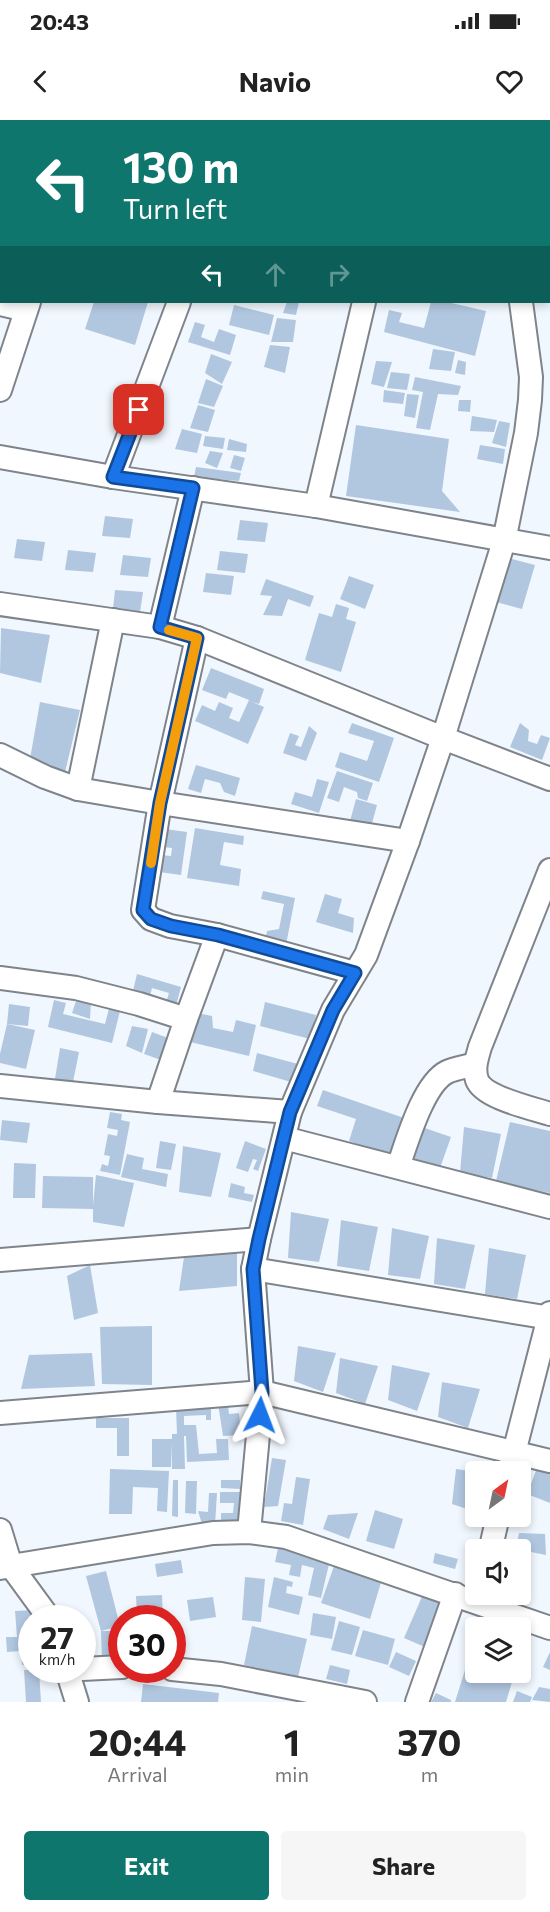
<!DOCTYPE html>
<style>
body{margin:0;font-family:Commissioner,sans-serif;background:#f6f6f6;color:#222;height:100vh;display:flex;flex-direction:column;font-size:22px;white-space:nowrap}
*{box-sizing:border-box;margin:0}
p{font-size:20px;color:#767676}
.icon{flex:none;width:33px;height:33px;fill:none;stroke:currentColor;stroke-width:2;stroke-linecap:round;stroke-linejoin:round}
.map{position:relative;height:1582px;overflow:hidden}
.sheet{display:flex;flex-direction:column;background:#fff;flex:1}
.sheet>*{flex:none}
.banner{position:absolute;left:0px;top:0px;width:550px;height:183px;box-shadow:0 3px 9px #0003;background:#0f766e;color:#fff;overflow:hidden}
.needle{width:39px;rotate:33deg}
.fabs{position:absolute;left:465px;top:1341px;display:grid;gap:12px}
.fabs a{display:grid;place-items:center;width:66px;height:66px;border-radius:6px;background:#fff;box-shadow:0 3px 9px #0003;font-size:30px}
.speed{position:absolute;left:18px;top:1485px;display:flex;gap:12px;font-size:30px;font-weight:700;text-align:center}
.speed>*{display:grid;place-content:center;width:78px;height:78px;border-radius:50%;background:#fff;box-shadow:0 3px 9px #0003;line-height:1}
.speed small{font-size:15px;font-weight:400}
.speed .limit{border:9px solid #d22;background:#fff;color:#111}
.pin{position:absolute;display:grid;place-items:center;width:51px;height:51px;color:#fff;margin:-26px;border-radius:12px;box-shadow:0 3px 9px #0006}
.me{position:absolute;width:66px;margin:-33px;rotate:3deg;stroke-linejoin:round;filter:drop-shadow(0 0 4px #0008)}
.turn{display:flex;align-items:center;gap:21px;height:126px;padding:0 24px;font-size:27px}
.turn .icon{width:78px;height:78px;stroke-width:2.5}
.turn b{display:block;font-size:42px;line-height:51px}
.lanes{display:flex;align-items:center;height:57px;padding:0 24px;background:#0003;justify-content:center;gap:30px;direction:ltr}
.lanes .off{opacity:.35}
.eta{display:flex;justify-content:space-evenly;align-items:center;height:102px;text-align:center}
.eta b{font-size:36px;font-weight:700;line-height:42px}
.button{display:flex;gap:12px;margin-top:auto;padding:12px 24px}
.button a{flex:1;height:69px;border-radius:6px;background:#0f766e;color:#fff;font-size:24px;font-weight:700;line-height:69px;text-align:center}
.button a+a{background:#f6f6f6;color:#222}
.status{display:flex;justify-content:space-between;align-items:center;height:42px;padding:0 30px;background:#fff;direction:ltr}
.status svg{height:16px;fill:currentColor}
header{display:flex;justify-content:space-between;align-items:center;height:78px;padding:0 24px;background:#fff;font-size:27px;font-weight:700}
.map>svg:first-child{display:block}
</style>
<div class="status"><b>20:43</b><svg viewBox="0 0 49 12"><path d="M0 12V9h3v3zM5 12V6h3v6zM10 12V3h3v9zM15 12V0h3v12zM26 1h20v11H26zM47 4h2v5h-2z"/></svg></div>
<header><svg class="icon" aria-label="back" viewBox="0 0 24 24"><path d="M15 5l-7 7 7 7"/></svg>Navio<svg class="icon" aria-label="heart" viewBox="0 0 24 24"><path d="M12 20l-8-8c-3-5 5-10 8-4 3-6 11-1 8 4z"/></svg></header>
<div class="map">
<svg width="550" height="1582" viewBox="0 0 550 1582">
<rect width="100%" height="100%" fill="#f1f7fe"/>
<g fill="#b1c7e0">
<path d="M94,182H148L135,225L85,209Z"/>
<path d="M287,182H299L296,195L283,193Z"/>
<path d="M431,182H447L486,191L475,236L384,212L389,190L402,193L399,202L424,208Z"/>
<path d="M234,185L274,195L269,215L229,205Z"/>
<path d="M277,198L296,200L293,222H271Z"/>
<path d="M195,202L205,205L201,217L214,222L219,209L236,215L230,235L188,222Z"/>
<path d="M270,225L290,227L285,253L264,247Z"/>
<path d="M433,229L455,232L451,251L429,249Z"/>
<path d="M211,234L232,242L222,264L205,253Z"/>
<path d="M458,240L466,242L465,255L455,253Z"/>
<path d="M376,241L392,242L384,267L371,264Z"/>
<path d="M391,252L410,254L407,270L387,268Z"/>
<path d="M415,257L461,266L458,275L438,274L430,310L416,308L423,272L412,270Z"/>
<path d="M206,259L223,266L214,287L198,283Z"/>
<path d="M384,270L405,273L403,284L383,282Z"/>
<path d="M407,274L419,275L415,298L404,296Z"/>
<path d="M459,280H471L470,292L458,291Z"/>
<path d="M198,285L215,290L208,312L190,308Z"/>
<path d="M472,296L497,300L494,312L470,311Z"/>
<path d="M499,301L510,303L506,327L492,323Z"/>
<path d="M356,305L449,319L442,371L460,392L346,376Z"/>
<path d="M182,309L202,314L197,333L175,329Z"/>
<path d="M205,316L225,318L223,329L203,326Z"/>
<path d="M229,319L247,324L246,332L227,330Z"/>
<path d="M480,325L505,329L503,344L477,339Z"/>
<path d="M210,331L223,333L217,348L205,343Z"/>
<path d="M234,335L245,338L241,351L230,348Z"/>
<path d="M196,347L241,353L239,361L194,357Z"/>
<path d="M105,396L133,399L130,418L102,416Z"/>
<path d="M240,400L268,403L265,422L237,420Z"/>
<path d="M17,419L45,422L42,441L14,438Z"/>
<path d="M68,430L96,433L93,452L65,450Z"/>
<path d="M220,431L248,434L245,453L217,450Z"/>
<path d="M123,435L151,438L148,457L120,455Z"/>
<path d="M508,438L535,445L522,489L496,482Z"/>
<path d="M206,453L234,456L231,475L203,472Z"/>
<path d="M349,456L374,465L365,489L340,479Z"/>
<path d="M266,459L314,476L310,487L288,479L282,496L263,495L272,476L260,475Z"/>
<path d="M115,470L143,472L140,492L113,489Z"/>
<path d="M336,484L349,488L346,499L356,502L341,552L305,540L319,493L332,497Z"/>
<path d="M1,508L50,515L41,563L0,553Z"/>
<path d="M211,548L264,569L259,584L252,582L264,587L248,624L195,601L202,585L215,591L219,582L233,588L229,598L239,602L249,580L229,572L226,579L202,570Z"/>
<path d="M40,582L80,590L65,652L30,639Z"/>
<path d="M352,603L394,618L379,662L335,647L340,632L367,641L374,621L348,613Z"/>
<path d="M520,603L529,610L528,621L537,624L541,615L550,618L542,640L510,627Z"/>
<path d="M309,606L317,613L306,641L283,633L290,613L299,616L295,625L301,627Z"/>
<path d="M196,645L240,658L235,676L224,672L220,663L205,659L201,673L188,669Z"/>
<path d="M337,651L373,663L367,681L358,678L357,672L344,667L339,682L327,678Z"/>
<path d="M317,659L329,662L319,693L291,684L295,672L312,677Z"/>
<path d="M356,679L377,685L371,707L350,701Z"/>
<path d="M195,708L244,716L243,725L224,722L220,745L241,749L239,766L187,758Z"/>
<path d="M165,709L187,712L181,755L159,752L161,735L171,736L172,728L163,727Z"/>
<path d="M263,771L295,778L286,825L265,821L267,811L279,809L284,784L261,779Z"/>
<path d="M325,774L342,779L338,793L354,798L353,813L316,802Z"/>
<path d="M137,854L181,867L175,889L165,886L169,873L152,868L148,884L131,879Z"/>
<path d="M54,880L66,883L63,894L105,904L111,881L122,883L112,923L48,907Z"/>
<path d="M76,881L91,882L90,899L72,893Z"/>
<path d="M265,882L316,895L310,919L260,906Z"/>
<path d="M9,884L30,887L28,906L7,904Z"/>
<path d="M197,893L212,896L213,908L233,912L236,900L256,905L249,936L190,922Z"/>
<path d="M7,904L35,910L26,949L0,943V934Z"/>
<path d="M132,906L148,909L142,933L126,926Z"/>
<path d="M152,912L168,918L161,940L144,934Z"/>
<path d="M60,928L79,932L73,962L55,959Z"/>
<path d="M257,933L298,944L291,962L253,951Z"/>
<path d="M323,970L404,998L392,1036L349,1021L356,999L317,986Z"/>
<path d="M110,992L122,994L121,1000L130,1002L120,1055L100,1051L102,1044L108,1046L110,1036L104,1035L108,1014L117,1016L118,1010L107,1008Z"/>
<path d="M2,1000L30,1003L27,1023L0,1020Z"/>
<path d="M510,1002L550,1011V1073L496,1061Z"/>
<path d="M419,1006L451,1017L440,1048L408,1038Z"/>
<path d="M464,1007L501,1014L492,1058L460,1053Z"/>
<path d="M160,1021L176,1024L171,1050L156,1048Z"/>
<path d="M245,1021L266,1029L258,1051L253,1049L257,1040L253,1039L248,1052L236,1048Z"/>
<path d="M183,1026L221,1033L211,1077L179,1072Z"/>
<path d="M127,1034L144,1038L142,1049L168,1054L166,1067L121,1057Z"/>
<path d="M14,1043L36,1044L35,1078H13Z"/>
<path d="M96,1055L134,1063L124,1107L93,1102V1089L42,1088L43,1056L93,1057V1085Z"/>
<path d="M231,1063L245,1067L244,1073L254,1075L252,1082L228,1077Z"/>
<path d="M291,1092L329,1099L319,1142L288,1138Z"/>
<path d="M341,1100L378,1107L369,1151L337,1146Z"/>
<path d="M392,1108L429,1116L420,1159L388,1155Z"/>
<path d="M437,1118L475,1125L465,1169L434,1164Z"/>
<path d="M489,1128L526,1135L517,1179L485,1174Z"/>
<path d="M237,1129V1166L179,1171L184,1137Z"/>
<path d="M90,1145L98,1193L74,1200L67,1156Z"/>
<path d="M152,1206V1265L102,1264L100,1207Z"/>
<path d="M298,1226L336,1233L323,1272L294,1261Z"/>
<path d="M92,1233L95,1266L21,1269L29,1235Z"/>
<path d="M340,1238L378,1246L365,1284L336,1273Z"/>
<path d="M392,1245L430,1253L417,1291L388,1280Z"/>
<path d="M442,1262L480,1269L468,1308L438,1297Z"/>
<path d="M217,1277H227L229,1294L239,1293L241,1315L223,1316Z"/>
<path d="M211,1287V1300H206V1295L184,1296V1305H196L199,1334L217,1333L216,1319H228L229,1340L187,1342L186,1316H184L185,1349H172V1323L171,1347H152V1319H172V1314H177L176,1288Z"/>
<path d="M96,1298H129V1336H117V1308H96Z"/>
<path d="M272,1338L286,1340L278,1386L264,1387Z"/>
<path d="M537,1348L550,1353V1383L527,1374Z"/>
<path d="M110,1349L169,1351L167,1392L157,1391L158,1368L133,1367L132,1394H109Z"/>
<path d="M456,1349L476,1352V1392L452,1384Z"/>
<path d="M296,1357L310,1359L303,1405L281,1401L284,1383L292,1384Z"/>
<path d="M173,1360H178V1397L172,1396Z"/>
<path d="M221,1360H240V1369L221,1368Z"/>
<path d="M186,1361H197L196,1394L185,1393Z"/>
<path d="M220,1372H248V1401H221V1393H233L234,1383H220Z"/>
<path d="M209,1373H217L215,1405L202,1404L198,1391L208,1392Z"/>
<path d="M375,1390L403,1399L394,1429L366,1421Z"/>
<path d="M358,1393L349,1419L323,1409L328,1395Z"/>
<path d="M519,1413L545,1414L546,1435L516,1429Z"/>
<path d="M278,1428L330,1440L321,1478L308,1475L314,1448L302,1445L300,1457L289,1455L291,1445L275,1442Z"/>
<path d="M435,1433L458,1439L455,1449L433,1443Z"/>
<path d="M181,1440L183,1453L157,1457L155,1444Z"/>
<path d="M335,1443L382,1459L370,1499L321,1483Z"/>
<path d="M106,1451L120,1506L101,1511L86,1456Z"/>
<path d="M245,1457L265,1459L261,1502L242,1500Z"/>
<path d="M274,1457L293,1462L292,1467L287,1466L286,1473L303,1477L299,1495L268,1487Z"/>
<path d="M424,1472L462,1488L441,1534L404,1518Z"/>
<path d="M162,1475L163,1498H148V1495L137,1496L136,1476Z"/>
<path d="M213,1477L216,1497L190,1501L187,1480Z"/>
<path d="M489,1489L534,1508L523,1534L520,1533V1508H481Z"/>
<path d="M32,1490V1544L22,1545L21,1531L7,1532L6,1517H17L15,1491Z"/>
<path d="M313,1493L336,1497L332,1519L310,1515Z"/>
<path d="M339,1501L360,1507L352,1535L331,1530Z"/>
<path d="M252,1506L307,1519L298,1557L244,1545Z"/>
<path d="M172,1509H182L183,1541H172Z"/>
<path d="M363,1510L395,1519L388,1545L355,1536Z"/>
<path d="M101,1511H122V1543L102,1544Z"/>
<path d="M396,1532L416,1541L409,1556L389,1547Z"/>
<path d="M550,1532V1550L543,1547Z"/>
<path d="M470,1534L476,1535V1552H515L506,1582H455Z"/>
<path d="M330,1545L350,1550L347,1564L326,1559Z"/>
<path d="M24,1550H39L41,1582H26Z"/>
<path d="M143,1564L219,1573L218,1582H141Z"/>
<path d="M539,1567L550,1569V1582L532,1580Z"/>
<path d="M517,1571L532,1577L530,1582H513Z"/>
<path d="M436,1573L451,1580V1582H431Z"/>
</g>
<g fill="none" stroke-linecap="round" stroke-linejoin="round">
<g stroke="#7e848a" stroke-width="26">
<g id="minor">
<path d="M87,2V0"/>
<path d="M234,2V0"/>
<path d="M406,2L407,0"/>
<path d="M0,17L2,18"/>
<path d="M549,26L550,22"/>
<path d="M0,184L26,190"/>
<path d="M0,270L29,182"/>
<path d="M0,337L113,357L316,386L550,428"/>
<path d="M113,357L179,182"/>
<path d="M316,386L364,182"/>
<path d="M0,484L160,507L197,518L443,618L550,659"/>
<path d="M160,507L193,368"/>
<path d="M197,518L160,683L143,790L151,799L170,806L217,815L355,853"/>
<path d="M0,635L45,657L78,669L160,683L408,721"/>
<path d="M78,669L113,500"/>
<path d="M550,750L480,927C477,938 473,948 477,960C484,978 532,988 550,994"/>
<path d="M0,858L76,868L139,884L186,899"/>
<path d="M0,966L158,982L290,992"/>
<path d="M158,982L186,899L217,815"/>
<path d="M284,1018L550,1087"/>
<path d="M398,1047C407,1022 423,964 447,952C455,948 466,947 475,944"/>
<path d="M0,1140L259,1119"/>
<path d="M253,1149L550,1198"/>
<path d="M0,1293L262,1272L550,1341"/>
<path d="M509,1352L550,1193"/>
<path d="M0,1410L11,1446L49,1498"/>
<path d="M249,1412L262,1272L253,1149L259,1119L290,992L333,890L366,835L408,721L443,618L504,421L526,313L530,280L531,257L521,182"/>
<path d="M491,1427L498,1396"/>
<path d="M0,1448L213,1413L249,1412L286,1417L550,1508"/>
<path d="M82,1549L122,1547"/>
<path d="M172,1549L221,1554L365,1582"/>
<path d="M67,1550L77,1582"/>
<path d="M417,1582L455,1474"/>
</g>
</g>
<use href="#minor" stroke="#fff" stroke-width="22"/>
</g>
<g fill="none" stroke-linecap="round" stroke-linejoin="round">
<g stroke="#114b97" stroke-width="15">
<path id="route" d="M139,290L113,357L193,368L160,507L197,518L160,683L143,790L151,799L171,806L218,815L355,853L333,890L290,992L259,1119L253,1149L262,1272L260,1295"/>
</g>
<use href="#route" stroke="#1a73e8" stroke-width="10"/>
<path stroke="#f59e0b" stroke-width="10" d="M151,743L160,683L197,518L169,510"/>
</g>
</svg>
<div class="fabs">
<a><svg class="needle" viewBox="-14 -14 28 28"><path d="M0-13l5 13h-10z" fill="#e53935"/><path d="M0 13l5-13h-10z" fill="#767676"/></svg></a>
<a><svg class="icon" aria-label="sound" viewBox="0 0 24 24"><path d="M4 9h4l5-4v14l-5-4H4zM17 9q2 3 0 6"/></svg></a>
<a><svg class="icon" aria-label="layers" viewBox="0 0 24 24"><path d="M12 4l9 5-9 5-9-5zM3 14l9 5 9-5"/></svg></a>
</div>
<div class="speed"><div>27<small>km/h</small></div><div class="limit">30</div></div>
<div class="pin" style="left:139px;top:290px;background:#d93025"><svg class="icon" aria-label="arrive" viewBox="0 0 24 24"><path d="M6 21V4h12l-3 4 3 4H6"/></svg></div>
<svg class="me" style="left:260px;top:1295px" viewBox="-20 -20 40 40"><path d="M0-17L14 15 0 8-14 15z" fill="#1a73e8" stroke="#fff" stroke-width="4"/></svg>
<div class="banner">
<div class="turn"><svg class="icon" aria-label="left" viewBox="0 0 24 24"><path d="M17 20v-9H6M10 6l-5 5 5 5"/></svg><div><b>130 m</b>Turn left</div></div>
<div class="lanes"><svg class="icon" aria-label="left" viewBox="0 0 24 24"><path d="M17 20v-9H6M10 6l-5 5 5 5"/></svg><svg class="icon off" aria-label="ahead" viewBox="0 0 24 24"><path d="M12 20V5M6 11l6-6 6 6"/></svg><svg class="icon off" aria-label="right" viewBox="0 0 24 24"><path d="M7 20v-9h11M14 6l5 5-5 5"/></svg></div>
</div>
</div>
<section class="sheet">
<div class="eta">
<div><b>20:44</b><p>Arrival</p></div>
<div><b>1</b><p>min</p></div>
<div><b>370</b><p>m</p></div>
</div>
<div class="button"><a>Exit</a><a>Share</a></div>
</section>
